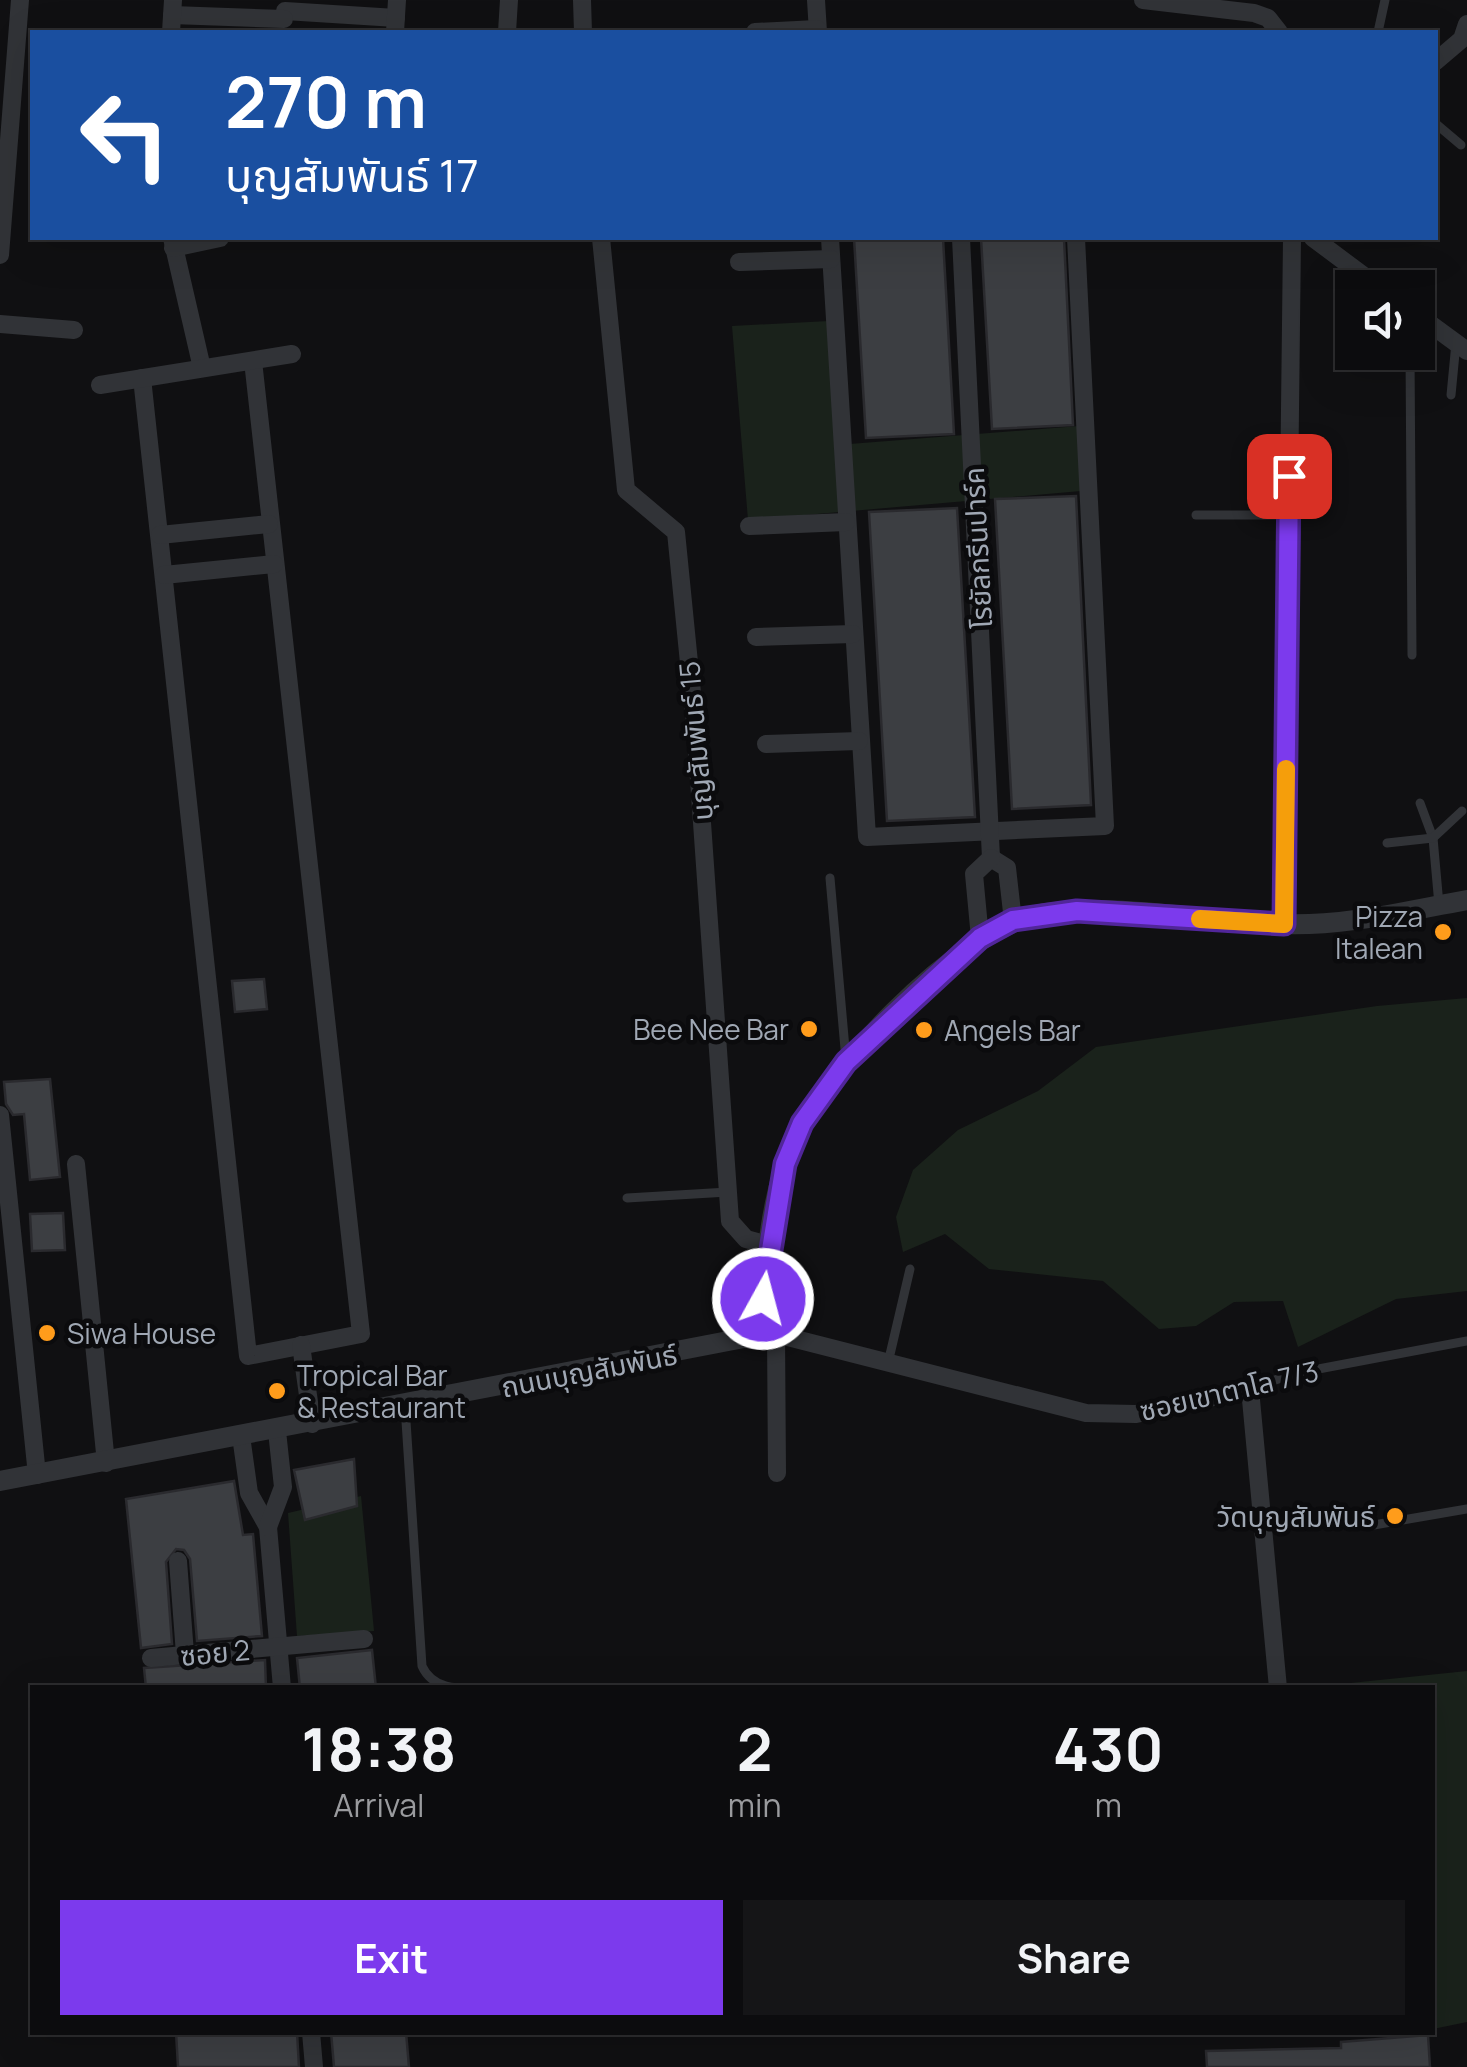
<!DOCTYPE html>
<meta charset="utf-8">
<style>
body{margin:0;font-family:Manrope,"Noto Sans Thai",sans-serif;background:#151517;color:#f1f3f6;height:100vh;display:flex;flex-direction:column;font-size:38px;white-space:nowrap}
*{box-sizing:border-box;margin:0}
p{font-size:32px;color:#9a9b9e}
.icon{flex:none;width:55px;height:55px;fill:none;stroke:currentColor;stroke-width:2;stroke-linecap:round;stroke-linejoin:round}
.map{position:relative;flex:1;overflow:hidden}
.sheet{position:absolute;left:30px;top:1685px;width:1405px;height:350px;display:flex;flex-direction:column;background:#0c0c0e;border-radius:0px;box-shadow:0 10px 40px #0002,0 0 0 2px #2c2c2e}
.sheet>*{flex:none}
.banner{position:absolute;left:30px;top:30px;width:1408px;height:210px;border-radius:0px;box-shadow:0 10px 40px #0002,0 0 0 2px #2c2c2e;background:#1a4fa0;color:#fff;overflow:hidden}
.buttons{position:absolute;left:1335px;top:270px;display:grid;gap:20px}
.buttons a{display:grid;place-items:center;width:100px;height:100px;border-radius:0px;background:#0c0c0e;box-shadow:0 10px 40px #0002,0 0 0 2px #2c2c2e;font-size:50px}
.pin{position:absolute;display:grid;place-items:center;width:85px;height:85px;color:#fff;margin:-42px;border-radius:20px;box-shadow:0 5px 15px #0006}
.me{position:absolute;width:110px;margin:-55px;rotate:7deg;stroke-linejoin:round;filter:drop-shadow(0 0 8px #0008)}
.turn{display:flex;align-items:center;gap:35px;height:210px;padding:0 30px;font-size:45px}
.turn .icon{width:130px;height:130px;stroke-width:2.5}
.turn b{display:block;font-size:70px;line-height:85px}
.eta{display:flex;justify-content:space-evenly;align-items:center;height:170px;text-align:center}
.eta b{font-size:60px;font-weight:700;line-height:70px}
.cta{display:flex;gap:20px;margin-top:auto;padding:20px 30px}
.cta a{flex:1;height:115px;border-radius:0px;background:#7c3aed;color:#fff;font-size:40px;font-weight:700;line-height:115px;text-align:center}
.cta a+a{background:#151517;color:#f1f3f6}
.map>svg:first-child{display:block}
</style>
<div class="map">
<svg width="1467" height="2067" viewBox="0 0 1467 2067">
<rect width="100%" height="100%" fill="#101012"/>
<g fill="#1a221b">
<path d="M829,321L837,445L1079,426L1081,491L748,520L732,326Z"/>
<path d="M1467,998V1291L1396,1299L1298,1347L1283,1301L1234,1302L1196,1326L1159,1329L1103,1281L989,1269L945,1234L903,1252L896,1217L913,1170L958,1130L1038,1091L1096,1047L1377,1006Z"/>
<path d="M361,1496L374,1631L297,1636L288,1513Z"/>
<path d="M1467,1671V2022L1433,2029L1432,1688H1342L1341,1684Z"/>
</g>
<g fill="#3c3e42" stroke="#2a2a2e" stroke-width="2.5">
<path d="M854,238H943L954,434L866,438Z"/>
<path d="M981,238H1064L1073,425L992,429Z"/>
<path d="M1076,496L1091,805L1012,809L995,499Z"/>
<path d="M957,508L975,817L887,821L869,512Z"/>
<path d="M264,979L267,1009L235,1012L232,981Z"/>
<path d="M50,1079L60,1177L30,1180L24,1114L13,1115L6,1104L4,1082Z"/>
<path d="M63,1213L65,1250L32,1251L30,1214Z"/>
<path d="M354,1459L357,1506L305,1520L294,1470Z"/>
<path d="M234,1481L243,1535L253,1534L262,1636L197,1641L190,1559L184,1550L176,1549L166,1562L172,1644L141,1648L126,1499Z"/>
<path d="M372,1650L376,1688H300L297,1658Z"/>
<path d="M265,1660L266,1688H146L144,1668Z"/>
<path d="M176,2032H297L299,2067H178Z"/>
<path d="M331,2032H406L409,2067H334Z"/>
<path d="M1428,2035L1430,2067H1207L1206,2051L1341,2048V2042Z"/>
</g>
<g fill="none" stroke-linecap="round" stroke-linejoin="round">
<g stroke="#313337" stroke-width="9">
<path d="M1378,32L1385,0"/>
<path d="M1435,123L1461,145"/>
<path d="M1410,352L1412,655"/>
<path d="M1451,395L1456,343"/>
<path d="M1196,515H1289"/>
<path d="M1420,803L1433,838L1439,905"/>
<path d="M1387,843L1433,838L1462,811"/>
<path d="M830,878L846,1060"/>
<path d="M627,1198L728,1192"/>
<path d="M888,1363L910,1269"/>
<path d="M1250,1389L1292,1374L1467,1341"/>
<path d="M405,1406L422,1666C435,1695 469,1687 496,1688"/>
<path d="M1368,1526L1467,1509"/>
</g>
<g stroke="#313337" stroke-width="18">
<path d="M582,0L583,32"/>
<path d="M816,0L818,32"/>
<path d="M1143,0L1254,13L1268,18L1279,32"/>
<path d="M285,11L396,18"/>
<path d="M172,15L284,19"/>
<path d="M171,32L173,0"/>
<path d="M395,32L397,0"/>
<path d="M507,32L509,0"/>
<path d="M755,32L817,29"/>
<path d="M1435,62L1462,39L1467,24"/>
<path d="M172,238L202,368"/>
<path d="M601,238L626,490L676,532L695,723L730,1221L746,1239L769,1245"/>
<path d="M830,238L867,837L1105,826L1076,238"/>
<path d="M961,238L991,858"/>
<path d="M1313,238L1380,288"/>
<path d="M173,248L220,238"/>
<path d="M0,255L20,0"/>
<path d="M739,262L831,259"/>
<path d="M1418,315L1467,351"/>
<path d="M0,324L74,330"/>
<path d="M142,378L248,1356L361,1334L253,361"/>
<path d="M100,385L292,354"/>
<path d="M749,526L846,522"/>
<path d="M160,535L269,524"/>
<path d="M164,575L274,564"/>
<path d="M756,637L853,634"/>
<path d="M766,744L859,741"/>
<path d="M991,858L1007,868L1013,921"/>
<path d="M1284,924L1292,238"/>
<path d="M980,938L974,874L991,858"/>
<path d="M0,1115L37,1475"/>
<path d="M76,1164L106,1463"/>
<path d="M760,1326L776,1334L1086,1413L1136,1414L1250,1389L1278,1688"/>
<path d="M776,1334L777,1473"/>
<path d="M301,1345L312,1424"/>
<path d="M241,1436L249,1493L268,1527L282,1688"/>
<path d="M268,1527L283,1487L277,1431"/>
<path d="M178,1561L185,1654"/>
<path d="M151,1658L364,1639"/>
<path d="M311,2032L314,2067"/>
</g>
<path stroke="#313337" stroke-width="20" d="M0,1481L749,1337L760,1326C766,1273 768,1213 786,1162C813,1081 960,925 1046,913C1121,903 1204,921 1280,924C1342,927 1406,911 1467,900"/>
</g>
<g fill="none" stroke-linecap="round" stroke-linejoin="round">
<g stroke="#51269a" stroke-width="25">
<path id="route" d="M763,1299L785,1164L802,1123L846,1062L980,938L1013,920L1077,911L1284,924L1289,476"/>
</g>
<use href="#route" stroke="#7c3aed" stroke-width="18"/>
<path stroke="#f59e0b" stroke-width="18" d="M1200,919L1284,924L1286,769"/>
</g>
<g fill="#ff9c1b" stroke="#0b0b0d" stroke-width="4">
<circle cx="1443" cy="932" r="10"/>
<circle cx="809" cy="1029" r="10"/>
<circle cx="924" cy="1030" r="10"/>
<circle cx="47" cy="1333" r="10"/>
<circle cx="277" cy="1391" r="10"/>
<circle cx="1395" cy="1516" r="10"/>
</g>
<g text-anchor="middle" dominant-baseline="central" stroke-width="9" stroke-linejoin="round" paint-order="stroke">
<g font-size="28" fill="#a0a8b4" stroke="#0b0b0d">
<text transform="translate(977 548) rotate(-93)">โรยัลกรีนปาร์ค</text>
<text transform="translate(695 741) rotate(-95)">บุญสัมพันธ์ 15</text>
<text transform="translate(589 1370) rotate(-11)">ถนนบุญสัมพันธ์</text>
<text transform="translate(1229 1390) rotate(-13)">ซอยเขาตาโล 7/3</text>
<text transform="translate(215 1652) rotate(-5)">ซอย 2</text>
</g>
<g font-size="28" fill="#a0a8b4" stroke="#0b0b0d" text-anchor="end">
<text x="1423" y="916">Pizza<tspan x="1423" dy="32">Italean</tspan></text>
<text x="789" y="1029">Bee Nee Bar</text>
<text x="944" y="1030" text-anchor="start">Angels Bar</text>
<text x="67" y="1333" text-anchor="start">Siwa House</text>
<text x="297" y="1375" text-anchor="start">Tropical Bar<tspan x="297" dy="32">&amp; Restaurant</tspan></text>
<text x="1375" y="1516">วัดบุญสัมพันธ์</text>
</g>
</g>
</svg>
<div class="buttons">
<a><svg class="icon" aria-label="sound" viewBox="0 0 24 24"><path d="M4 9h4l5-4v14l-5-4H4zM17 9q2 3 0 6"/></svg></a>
</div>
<div class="pin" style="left:1289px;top:476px;background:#d93025"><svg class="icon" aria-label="arrive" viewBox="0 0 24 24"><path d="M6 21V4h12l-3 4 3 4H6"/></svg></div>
<svg class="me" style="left:763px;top:1299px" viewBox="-20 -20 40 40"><circle r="17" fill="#7c3aed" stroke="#fff" stroke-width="3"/><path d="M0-11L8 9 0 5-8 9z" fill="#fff"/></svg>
<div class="banner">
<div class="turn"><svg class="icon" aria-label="left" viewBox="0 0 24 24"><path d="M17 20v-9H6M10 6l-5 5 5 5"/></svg><div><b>270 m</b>บุญสัมพันธ์ 17</div></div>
</div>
<section class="sheet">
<div class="eta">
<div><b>18:38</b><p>Arrival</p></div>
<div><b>2</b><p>min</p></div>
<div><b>430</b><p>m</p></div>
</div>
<div class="cta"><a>Exit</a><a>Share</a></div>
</section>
</div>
